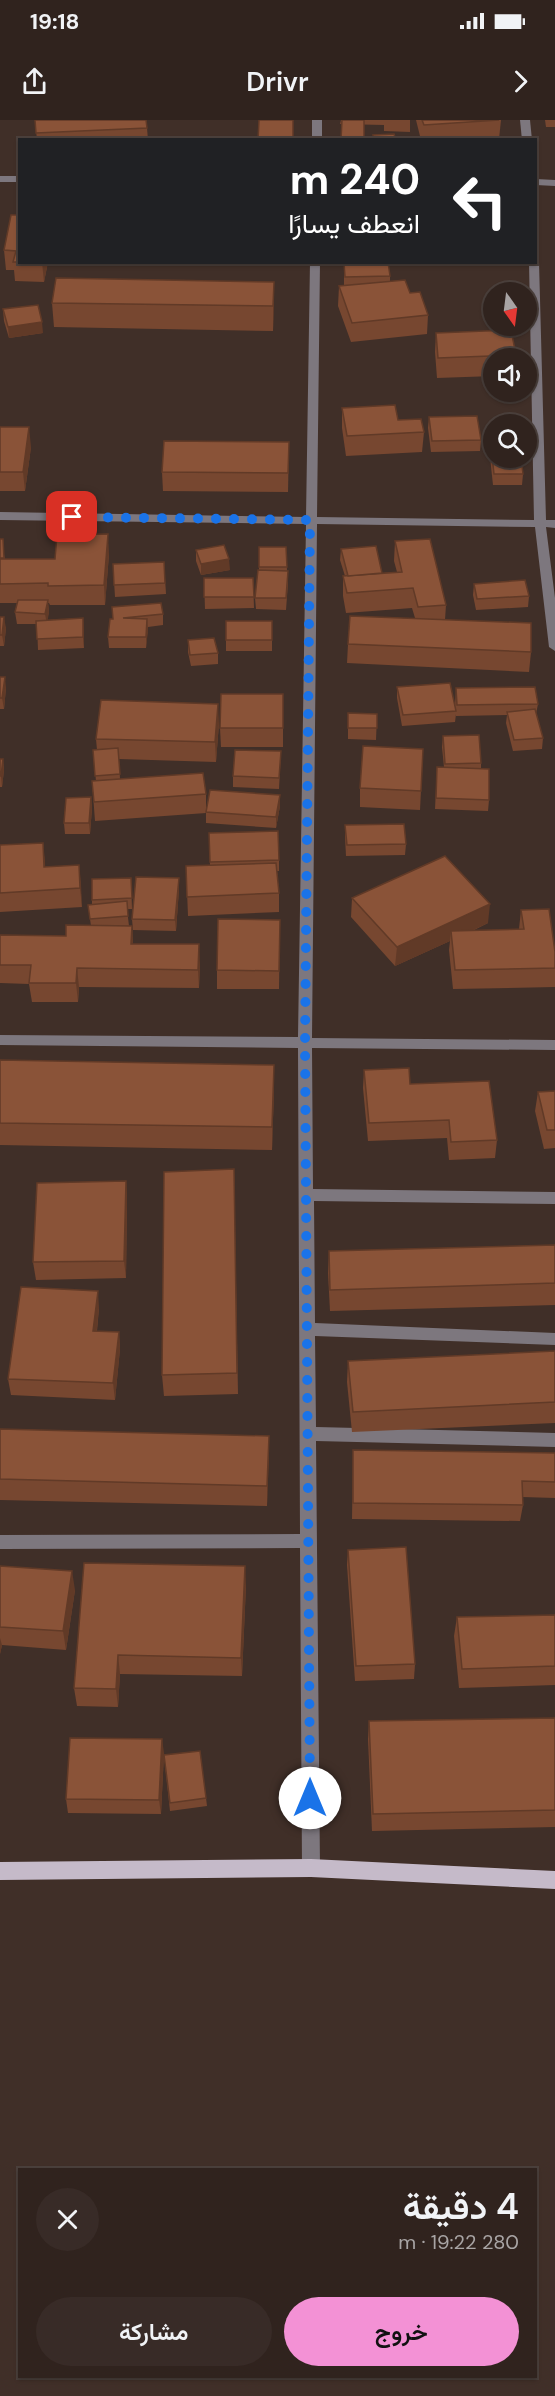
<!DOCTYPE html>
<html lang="ar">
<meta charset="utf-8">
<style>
body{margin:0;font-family:"DM Sans",Vazirmatn,sans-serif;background:#382b27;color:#f1f3f6;direction:rtl;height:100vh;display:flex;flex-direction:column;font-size:22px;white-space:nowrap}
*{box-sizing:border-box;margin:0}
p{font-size:20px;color:#a8a4a4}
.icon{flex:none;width:33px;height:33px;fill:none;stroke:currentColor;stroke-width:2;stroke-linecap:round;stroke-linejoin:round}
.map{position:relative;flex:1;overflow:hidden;direction:ltr}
.panel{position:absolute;left:18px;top:2048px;width:519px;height:210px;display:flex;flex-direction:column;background:#30231e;border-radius:0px;box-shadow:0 2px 4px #0004,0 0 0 2px #4b403c;direction:rtl}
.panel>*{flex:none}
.top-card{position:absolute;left:18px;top:18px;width:519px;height:126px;border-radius:0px;box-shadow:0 2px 4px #0004,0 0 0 2px #4b403c;direction:rtl;background:#202124;color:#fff;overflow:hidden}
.needle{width:39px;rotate:166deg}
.buttons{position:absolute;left:483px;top:162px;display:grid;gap:12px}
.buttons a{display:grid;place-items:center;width:54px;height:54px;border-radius:50%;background:#30231e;box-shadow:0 2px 4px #0004,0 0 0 2px #4b403c;font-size:30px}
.pin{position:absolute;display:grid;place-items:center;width:51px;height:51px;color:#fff;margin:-26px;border-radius:12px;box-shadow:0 3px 9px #0006}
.me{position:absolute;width:66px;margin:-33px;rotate:0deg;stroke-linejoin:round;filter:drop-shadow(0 0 4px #0008)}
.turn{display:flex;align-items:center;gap:21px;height:126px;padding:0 18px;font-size:27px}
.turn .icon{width:78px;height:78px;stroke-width:2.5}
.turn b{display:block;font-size:42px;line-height:51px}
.round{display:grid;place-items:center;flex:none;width:63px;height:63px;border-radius:32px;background:#382b27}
.overview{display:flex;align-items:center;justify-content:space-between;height:102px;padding:0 18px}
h1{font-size:36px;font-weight:600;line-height:45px}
.action{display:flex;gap:12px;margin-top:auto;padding:12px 18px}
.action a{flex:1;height:69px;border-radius:36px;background:#f391d5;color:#111;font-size:24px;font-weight:600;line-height:69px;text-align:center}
.action a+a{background:#382b27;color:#f1f3f6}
.status{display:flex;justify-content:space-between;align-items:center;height:42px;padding:0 30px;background:#30231e;direction:ltr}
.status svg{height:16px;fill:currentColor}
header{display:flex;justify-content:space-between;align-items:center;height:78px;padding:0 18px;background:#30231e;font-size:27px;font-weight:600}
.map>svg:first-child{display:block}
</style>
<div class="status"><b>19:18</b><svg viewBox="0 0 49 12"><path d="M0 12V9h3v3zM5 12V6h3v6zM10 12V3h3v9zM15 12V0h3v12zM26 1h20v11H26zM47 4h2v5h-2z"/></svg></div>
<header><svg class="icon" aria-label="forward" viewBox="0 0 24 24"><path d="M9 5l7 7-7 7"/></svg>Drivr<svg class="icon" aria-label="share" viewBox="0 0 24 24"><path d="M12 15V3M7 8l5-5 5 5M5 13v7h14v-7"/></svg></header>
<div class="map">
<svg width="555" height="2276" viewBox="0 0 555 2276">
<rect width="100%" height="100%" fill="#402f28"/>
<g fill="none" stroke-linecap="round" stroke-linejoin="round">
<g fill="#7d777e" fill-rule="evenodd">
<rect x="312" y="0" width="10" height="20"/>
<path d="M520,0H530L532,20H522Z"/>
<rect x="0" y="56" width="20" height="6"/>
<path d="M536,59L555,60V66L536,65Z"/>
<path d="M536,139L539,142L546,400H555V408L546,407L555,478V531L549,527L535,407L317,404L312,918L555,920V930L312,928L313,1069L555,1072V1084L314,1081L315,1203L555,1213V1225L315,1216L316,1307L555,1313V1327L316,1321L320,1748L317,1754L311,1757L305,1754L302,1748L300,1428L0,1429V1415L300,1414L298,928L0,925V915L298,917L306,404L0,400V392L306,397L310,142H320L317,397L534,400L529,142H536Z"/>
</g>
<path fill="#c5bac9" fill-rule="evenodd" d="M311,1739L555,1751V1769L311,1757L0,1760V1742Z"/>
</g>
<g fill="#774730">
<path d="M35,0L147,8L148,20H37Z"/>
<path d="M341,0H410V12L384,11V5L340,4Z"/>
<path d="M416,0H501L499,19L421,20Z"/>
<path d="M545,0H555V7H546Z"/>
<path d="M20,95V142H48L44,162L15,161L14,150H6L4,130Z"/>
<path d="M344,143L390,156V161L410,173L428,195L427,214L351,222L338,186L339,166H344Z"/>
<path d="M274,162L273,211L54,207L52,183Z"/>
<path d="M3,189L43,213L9,218L4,201Z"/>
<path d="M436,213L516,235V238H494V256L437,258L435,232Z"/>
<path d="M342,288L398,300L424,312L422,332L346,336L342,308Z"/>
<path d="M429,297L481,320L480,331L431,332L428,308Z"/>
<path d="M0,307L31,327L25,371H0Z"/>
<path d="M289,322L288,372L163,371L162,352Z"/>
<path d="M491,326L523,354L522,365H493L490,337Z"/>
<path d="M0,419L5,439H55L109,434L105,485H50L49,483H48L49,492L47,500L83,498L84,528L38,530L37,504H17L15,492L17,483H0Z"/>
<path d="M395,421L446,485L445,500L531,532L529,552L347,543L348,524L415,498L412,488L346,493L343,476V456H345L340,440L341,429L382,453L397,452L394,441Z"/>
<path d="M259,427H286L287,451H288V463L286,490L256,489L255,478L259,450Z"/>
<path d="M196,430L230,450L201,455L196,441Z"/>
<path d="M164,442L166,474L115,477L113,444Z"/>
<path d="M204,458H253L254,488L205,489Z"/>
<path d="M474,464L529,476L528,487L476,490L473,475Z"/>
<path d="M163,494V505L148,507L146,528H109L108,517L110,499Z"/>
<path d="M0,497L6,508L4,526H0Z"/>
<path d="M272,501V531H226V520Z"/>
<path d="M188,520L218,533V544L191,546L188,532Z"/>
<path d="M0,557L6,568L4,589H0Z"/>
<path d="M397,567L455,587L456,568L538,584L536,594L543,618L542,629L513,631L506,603L507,595L456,596V594L455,602L402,606L397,578Z"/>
<path d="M283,574V627H221L220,608Z"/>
<path d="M348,593L377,594L376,620L348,619Z"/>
<path d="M219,603L216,642L119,639L120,659L206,674V689L280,686L276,708L206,703V693L95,701L92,661H96L93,630H97L96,619Z"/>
<path d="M443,616L481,643V649L489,680L488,691L435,689L437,647H444L442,627Z"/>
<path d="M423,629L420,690L360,687V668Z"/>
<path d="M281,631L279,669L233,667V656Z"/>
<path d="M0,639H3L4,650L2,667H0Z"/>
<path d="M91,677L92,688L90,714H65L64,703Z"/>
<path d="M345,705L406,724L405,735L346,736L345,717Z"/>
<path d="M209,713L279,740V751H277L279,773V792L188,796L186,746L210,745Z"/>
<path d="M43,723L45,747L79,745L82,787L0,792V725Z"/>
<path d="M131,758L132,789H127L129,806H132L133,824L200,843L199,868L79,867L78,882H32L29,864L0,863V815L66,816L91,806L88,785H92V780Z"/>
<path d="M179,758V769L176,811L133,810L132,799Z"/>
<path d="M352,778L488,803L472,811L519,809L521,790L555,832V867L453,869L449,830L450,821L395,846L351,797Z"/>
<path d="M280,800L279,869H217V850Z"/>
<path d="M0,940L274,968L272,1030L0,1025Z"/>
<path d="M364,950L410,964L497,1020L495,1038L449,1040L447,1018L368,1021L363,968Z"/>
<path d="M555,971V1028L544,1029L535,991L538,972Z"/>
<path d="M234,1049L238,1274L164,1276L162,1255Z"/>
<path d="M126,1061L127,1079L126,1158L36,1160L33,1142Z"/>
<path d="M555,1125V1185L330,1191L328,1153L329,1131Z"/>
<path d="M99,1188L97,1211L119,1212L120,1229L115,1280L11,1275L8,1259Z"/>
<path d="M555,1231V1303L352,1312L347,1262L348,1241Z"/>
<path d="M0,1309L269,1316L267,1386L0,1380Z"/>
<path d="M353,1330L555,1333V1378L522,1377L523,1385L520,1401L352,1399Z"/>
<path d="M348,1430L415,1544L414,1559L355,1561L347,1445Z"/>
<path d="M84,1443L246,1465L242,1556L120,1554L118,1587L77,1586L74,1568Z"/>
<path d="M0,1446L75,1470L66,1530L2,1525L0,1534Z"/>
<path d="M555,1495V1565L459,1568L454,1516L457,1497Z"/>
<path d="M555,1598V1707L372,1711L368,1619L369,1601Z"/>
<path d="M164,1633L161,1694L68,1693L66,1679Z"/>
<path d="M164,1635L206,1678L207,1686L170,1691Z"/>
</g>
<g fill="#613a27">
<path d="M42,142H48L44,162Z"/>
<path d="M274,162V186L273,211V186Z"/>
<path d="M42,202L43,213L9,218L8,207Z"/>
<path d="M29,307L31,327L25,371L23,352Z"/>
<path d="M108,414L109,434L105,485L104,465Z"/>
<path d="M229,439L230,450L201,455V444Z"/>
<path d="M48,480L49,492L47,505L45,494Z"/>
<path d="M4,497L6,508L4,526L2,515Z"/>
<path d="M83,498L84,510V528L83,517Z"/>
<path d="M147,499L148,510L146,528V517Z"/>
<path d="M5,557L6,568L4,589L2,578Z"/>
<path d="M218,584L219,603L216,642L215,622Z"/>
<path d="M3,639L4,650L2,667L1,656Z"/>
<path d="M280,675V686L276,708V697Z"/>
<path d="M91,677L92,688L90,714L89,703Z"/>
<path d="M43,723L45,742L46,766L44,747Z"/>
<path d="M79,745L81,764L82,787L80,768Z"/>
<path d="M179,758V769L176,811L175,800Z"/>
<path d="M490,784L488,803L452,820L451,811L450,821L395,846L397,827Z"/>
<path d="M132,806L133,825L131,824Z"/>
<path d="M199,824L200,843L199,868L198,850Z"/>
<path d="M77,848L79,867L78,882L76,863Z"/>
<path d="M274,945V968L272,1030V1007Z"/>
<path d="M126,1061L127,1079L126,1158L124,1141Z"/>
<path d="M98,1171L99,1188L95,1228L93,1211Z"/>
<path d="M119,1212L120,1229L115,1280L113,1263Z"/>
<path d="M269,1316V1336L267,1386V1366Z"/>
<path d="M245,1446L246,1465L242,1556L241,1538Z"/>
<path d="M72,1451L75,1470L66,1530L63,1511Z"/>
<path d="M0,1518L2,1525L0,1534Z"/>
<path d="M118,1535L120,1554L118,1587L116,1569Z"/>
<path d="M162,1619L164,1633L161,1694L159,1680Z"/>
</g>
<g fill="#8a5338" stroke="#613a27" stroke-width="1.5">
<path d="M35,0H146L147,8L36,13Z"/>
<path d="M259,0H293V20H258Z"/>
<path d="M342,0H364V20H341Z"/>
<path d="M422,0H499L424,5Z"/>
<path d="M394,14L396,20H374L373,15Z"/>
<path d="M11,95H20V142H13L16,131L4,130Z"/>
<path d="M388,142L390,156L345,157L344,143Z"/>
<path d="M56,158L274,162L273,186L52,183Z"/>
<path d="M405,160L410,173L420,172L428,195L352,203L339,166Z"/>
<path d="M38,185L42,202L8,207L3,189Z"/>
<path d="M511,210L516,235L438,238L436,213Z"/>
<path d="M395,285L398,300L421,299L424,312L347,316L342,288Z"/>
<path d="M477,296L481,320L432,321L429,297Z"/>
<path d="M0,307H29L23,352H0Z"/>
<path d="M164,321L289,322L288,353L162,352Z"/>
<path d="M491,326H494V338H521L523,354H494Z"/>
<path d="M108,414L104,465L48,466V463L0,464V439H55L57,415Z"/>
<path d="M0,419H3L4,438H0Z"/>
<path d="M430,419L446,485L418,487L413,468L347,473L343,456L402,452L395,421Z"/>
<path d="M224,425L229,439L201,444L196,430Z"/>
<path d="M376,426L382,453L348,456L341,429Z"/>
<path d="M259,427H286L287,447H259Z"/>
<path d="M164,442L165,463L114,465L113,444Z"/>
<path d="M258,450L288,451L286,478H255Z"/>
<path d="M204,458H253L254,477H204Z"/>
<path d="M525,460L529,476L477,479L474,464Z"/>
<path d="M18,480H48L45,494L15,492Z"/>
<path d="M161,483L163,494L123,498L147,499L146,517H108L110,499H113L112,487Z"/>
<path d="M350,496L531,503V532L348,524Z"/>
<path d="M0,497H4L2,515H0Z"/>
<path d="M83,498V517L37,519L36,501Z"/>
<rect x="226" y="501" width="46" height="19"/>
<path d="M214,518L218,533L190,535L188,520Z"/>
<path d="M0,557H5L2,578H0Z"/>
<path d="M450,563L456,591L403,595L397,567Z"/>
<path d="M535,567L538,584L457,585L456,568Z"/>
<path d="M221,574H283V608H220Z"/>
<path d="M101,580L218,584L215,622L96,619Z"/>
<path d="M535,589L543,618L514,620L507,592Z"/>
<path d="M348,593L377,594V608H348Z"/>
<path d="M479,615L481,643L445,644L443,616Z"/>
<path d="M363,626L423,629L421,671L360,668Z"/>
<path d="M118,628L120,654L95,656L93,630Z"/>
<path d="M235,630L281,631L279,658L233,656Z"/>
<path d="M0,639H3L1,656H0Z"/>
<path d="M437,647L489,649V680L436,678Z"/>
<path d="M203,653L206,674L94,682L92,661Z"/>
<path d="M210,670L280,675L276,697L206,692Z"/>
<path d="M91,677L89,703H64L66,678Z"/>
<path d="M404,704L406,724L347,725L345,705Z"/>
<path d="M278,711L279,740L210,742L209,713Z"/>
<path d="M43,723L44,747L79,745L80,768L0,773V725Z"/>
<path d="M445,736L490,784L397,827L352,778Z"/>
<path d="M276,743L279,773L187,777L186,746Z"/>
<path d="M136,757L179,758L175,800L132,799Z"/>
<path d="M131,758L132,778L92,780V759Z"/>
<path d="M127,781L128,796L90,799L88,785Z"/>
<path d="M549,789L555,832V848L455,850L451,811L524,809L521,790Z"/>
<path d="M218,799L280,800L279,851L217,850Z"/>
<path d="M66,805L132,806L131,824H199L198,850L77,848L76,863H29L31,845H0V815L66,816Z"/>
<path d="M0,940L274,945L272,1007L0,1003Z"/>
<path d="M409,948L410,964L489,961L497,1020L451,1022L449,1000L369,1003L364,950Z"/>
<path d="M555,971V1010H547L538,972Z"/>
<path d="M234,1049L237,1253L162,1255L164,1052Z"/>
<path d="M126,1061L124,1141L33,1142L37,1063Z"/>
<path d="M555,1125V1163L330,1170L329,1131Z"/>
<path d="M21,1167L98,1171L93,1211L119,1212L113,1263L8,1259Z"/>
<path d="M555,1231V1282L353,1292L348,1241Z"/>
<path d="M0,1309L269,1316L267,1366L0,1359Z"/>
<path d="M353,1330L555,1333V1362L522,1361L523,1385L353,1383Z"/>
<path d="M406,1427L415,1544L356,1546L348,1430Z"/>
<path d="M84,1443L245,1446L241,1538L118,1535L116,1569L74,1568Z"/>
<path d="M0,1446L72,1451L63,1511L0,1507Z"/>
<path d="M555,1495V1546L462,1549L457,1497Z"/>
<path d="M555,1598V1690L373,1694L369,1601Z"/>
<path d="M70,1618L162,1619L159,1680L66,1679Z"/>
<path d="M200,1631L206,1678L170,1683L164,1635Z"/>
</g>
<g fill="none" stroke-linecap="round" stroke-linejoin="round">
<path stroke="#1a73e8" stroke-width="10" stroke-dasharray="0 18" d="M72,397L310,400L305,923L310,1678"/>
</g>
</svg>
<div class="buttons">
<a><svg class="needle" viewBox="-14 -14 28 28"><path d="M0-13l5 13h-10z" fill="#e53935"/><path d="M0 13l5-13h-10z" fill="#a8a4a4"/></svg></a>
<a><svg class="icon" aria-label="sound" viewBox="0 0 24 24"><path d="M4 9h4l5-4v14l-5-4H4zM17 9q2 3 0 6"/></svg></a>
<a><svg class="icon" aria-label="search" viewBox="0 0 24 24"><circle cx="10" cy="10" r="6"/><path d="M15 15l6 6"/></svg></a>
</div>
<div class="pin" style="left:72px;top:397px;background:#d93025"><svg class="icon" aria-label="arrive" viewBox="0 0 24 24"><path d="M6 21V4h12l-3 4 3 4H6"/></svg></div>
<svg class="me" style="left:310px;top:1678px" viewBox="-20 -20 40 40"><circle r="19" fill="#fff"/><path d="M0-13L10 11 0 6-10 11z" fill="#1a73e8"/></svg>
<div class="top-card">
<div class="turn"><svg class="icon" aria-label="left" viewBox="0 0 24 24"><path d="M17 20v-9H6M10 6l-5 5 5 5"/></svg><div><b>240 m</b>انعطف يسارًا</div></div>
</div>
<section class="panel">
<div class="overview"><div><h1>4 دقيقة</h1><p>280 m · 19:22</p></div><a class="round"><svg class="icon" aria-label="close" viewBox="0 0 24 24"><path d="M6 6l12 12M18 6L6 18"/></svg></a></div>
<div class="action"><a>خروج</a><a>مشاركة</a></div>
</section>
</div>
